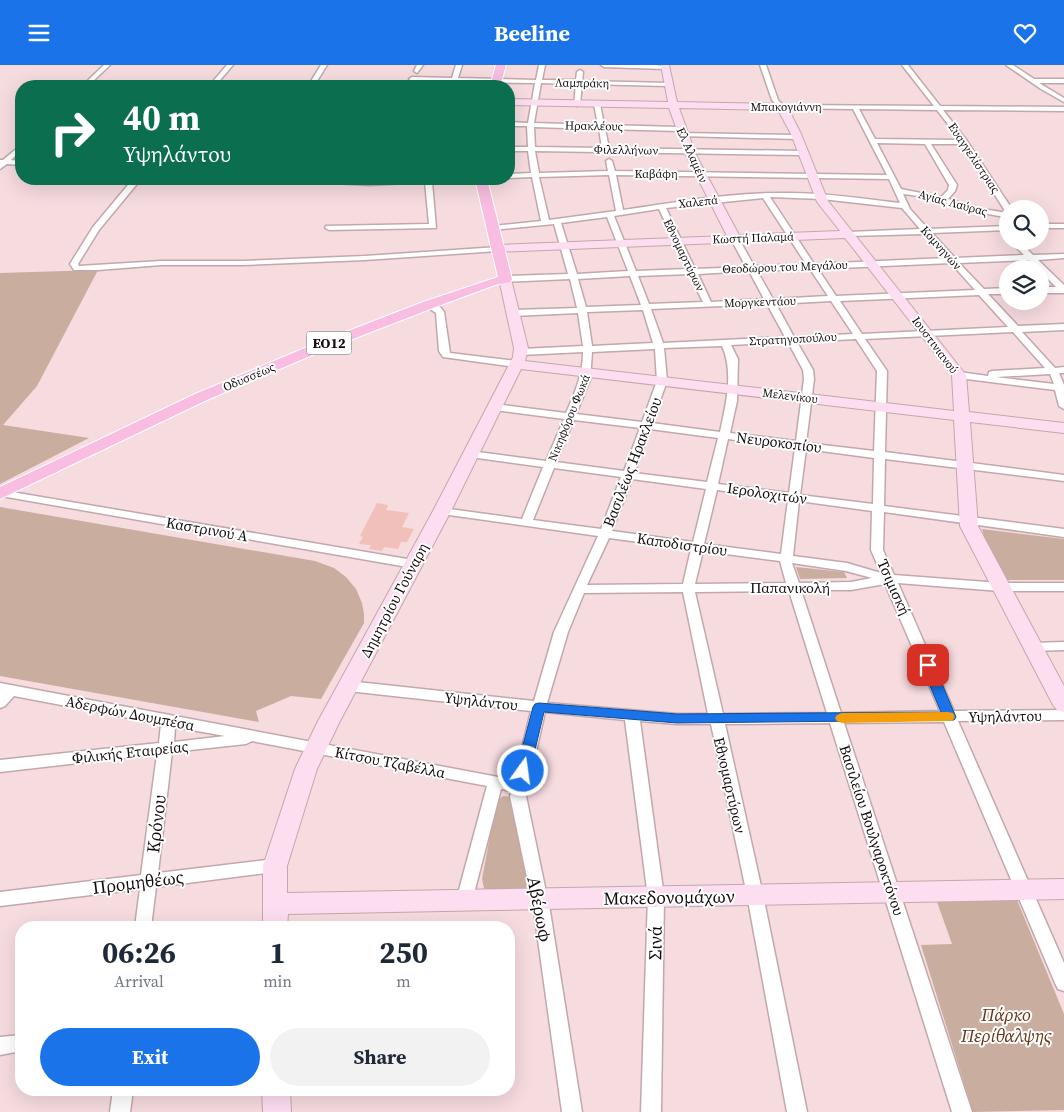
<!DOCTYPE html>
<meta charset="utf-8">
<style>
body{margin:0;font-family:"Source Serif 4",serif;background:#f2f2f3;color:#1f2937;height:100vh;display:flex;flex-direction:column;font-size:19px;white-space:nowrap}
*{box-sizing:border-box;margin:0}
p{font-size:16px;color:#747a83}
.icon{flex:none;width:28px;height:28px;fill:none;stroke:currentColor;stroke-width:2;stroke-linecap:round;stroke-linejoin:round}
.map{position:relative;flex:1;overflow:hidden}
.panel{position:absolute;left:15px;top:856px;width:500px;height:175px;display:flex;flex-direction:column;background:#fff;border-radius:20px;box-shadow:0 5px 20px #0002}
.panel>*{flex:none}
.banner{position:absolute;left:15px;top:15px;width:500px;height:105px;border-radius:20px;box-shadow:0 5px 20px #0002;background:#0b6e4f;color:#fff;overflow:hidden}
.controls{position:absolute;left:999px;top:135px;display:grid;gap:10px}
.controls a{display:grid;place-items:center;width:50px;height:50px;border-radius:50%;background:#fff;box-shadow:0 5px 20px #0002;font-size:25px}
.pin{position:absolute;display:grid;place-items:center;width:42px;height:42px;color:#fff;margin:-21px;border-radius:10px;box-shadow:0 2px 8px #0006}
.me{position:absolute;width:55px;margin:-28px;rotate:14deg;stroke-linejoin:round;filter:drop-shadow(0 0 4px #0008)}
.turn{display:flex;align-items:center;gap:18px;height:105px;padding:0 25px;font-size:22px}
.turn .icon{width:65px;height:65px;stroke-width:2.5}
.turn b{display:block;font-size:35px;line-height:42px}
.eta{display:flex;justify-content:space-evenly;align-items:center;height:85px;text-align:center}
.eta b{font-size:30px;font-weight:700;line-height:35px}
.button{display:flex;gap:10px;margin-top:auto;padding:10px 25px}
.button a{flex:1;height:58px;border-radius:30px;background:#1a73e8;color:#fff;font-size:20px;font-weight:700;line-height:58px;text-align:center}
.button a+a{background:#f2f2f3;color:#1f2937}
header{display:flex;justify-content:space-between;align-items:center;height:65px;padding:0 25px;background:#1a73e8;color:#fff;font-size:22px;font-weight:700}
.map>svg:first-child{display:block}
</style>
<header><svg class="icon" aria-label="menu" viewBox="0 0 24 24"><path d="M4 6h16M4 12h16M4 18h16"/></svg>Beeline<svg class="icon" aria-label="heart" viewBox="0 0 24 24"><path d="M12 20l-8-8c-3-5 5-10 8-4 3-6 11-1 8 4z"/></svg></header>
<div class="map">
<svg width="1064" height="1047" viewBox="0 0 1064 1047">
<rect width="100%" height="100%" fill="#f6dbdf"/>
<g fill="#c9ad9f">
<path d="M98,205L37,321L3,360L89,373L0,419V208Z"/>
<path d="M0,442L315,496L334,503L346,512L356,524L362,538L364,549V558L321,634L291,631L256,646L259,657L0,611Z"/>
<path d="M982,464L1064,474V515H1007L985,475Z"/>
<path d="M796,502L844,507L847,513L800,514Z"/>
<path d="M503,731L510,732L514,739L527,817V821L523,826L487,825L484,823L482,814L496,739L498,735Z"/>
<path d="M1017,835L1064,949V1045L973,1047L921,880L952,879L937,837Z"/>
</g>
<path fill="#f1c0ba" d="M377,438L388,440L386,445L409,448L402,462L414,464L407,477H401L398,484L384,482L382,486L369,484L371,480L359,479L363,472L360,471Z"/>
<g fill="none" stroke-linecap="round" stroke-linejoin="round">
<g stroke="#c2a8ac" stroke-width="3">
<g id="street">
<path d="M104,0H110L88,21H82Z"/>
<path d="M227,0H233L215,21H209Z"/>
<path d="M321,0H327L314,21H308Z"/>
<path d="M417,0H423L417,8L414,6Z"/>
<path d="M456,0H462L458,13L536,15L539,0H545L542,15H576L577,7L580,5L583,7L582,16L670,18L668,21L582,19L580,39L577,41L574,39L576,19L541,18L534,58L598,60L594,39L597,37L600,39L604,60L679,62L682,64L679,66L605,64L609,83L803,86L806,88L803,90L535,86L539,108L608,106L606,96L609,94L612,96L615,106L887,110L853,44L779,43L772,35L760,0H766L778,35L783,40L934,41L902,0H908L940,41L1064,42V46L943,45L967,76L1012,144L1005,146L963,79H931L957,120L955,126L948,134L982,144L1008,148V152C972,149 939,132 903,129L910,144L928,164L1008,161V165L932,168L955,193L1024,190L1010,176H1019L1033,190L1064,189V193L1038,195L1064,220V228H1040V222H1056L1040,206V204L1029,195L959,198L984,224L1008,223V229H988L1018,261L1064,259V265L1022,267L1055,303L1064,302V308H1059L1064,320V344L1059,341L1055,325L959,313L954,310L959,307L988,311L989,307L992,306L1045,303L1013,267L865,274L887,306L885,387L1064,410V416L885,394L884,441L1064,464V472L884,447L883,485L894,510L1000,518H1064V526H1000L898,518L954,646L1064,645V655L958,656L1064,898V926L1058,924L1055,918L944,657L844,658L972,1047H952L830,658L725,659L763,830L807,1047H787L747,830L711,659H677L640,656L664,832L661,1047H641L648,832L625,655L545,647L526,731L550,846L582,1047H562L534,846L510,731L512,726L501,724L472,836L470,841L464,843L458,841L456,836L487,721L252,676L246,679L172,687L158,808L275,794L281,796L283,801L281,806L156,822L151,862H135L140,824L0,841V827L141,810L157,689L0,707V695L159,678L161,659L14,631L5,641L0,643V618L514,715L531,646L348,626L343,624L341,621L343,618L348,616L534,636L554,567L598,471L442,449L436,446L442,443L522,454L543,402L470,392L465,389L470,386L546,396L564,354L495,345L490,342L495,339L566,348C575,327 583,310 583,287L521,290L516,287L521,284L583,281L578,248L513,251L509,248L513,245L577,243L570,214L505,217L501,214L505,211L568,209L554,159L493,165L489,163L493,161L541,156L532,112L509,113V109L531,108L528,86H509V82H528L527,61H509V57L528,58L535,18L456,17L455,21H449L451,17L412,16L409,14L412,12L452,13ZM859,44L937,45L960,75L875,74ZM534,62L599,64L602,83L535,82ZM877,78L925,79L949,120L948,125L941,132L901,124ZM609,110L616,146L549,155L539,112ZM616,110L889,114L900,138C864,134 827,128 790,128C734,127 678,137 623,145ZM770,132L822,134L902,143L920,164L849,167L845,169L849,171L924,169L946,193L814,199ZM763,133L806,199L754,201L739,174L735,172L731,174L746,202L695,204L666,143ZM659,144L687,204L636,206L614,151ZM607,152L628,206L577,209L561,158ZM951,198L975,225L836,231L818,204ZM810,204L828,231L773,234L757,206ZM749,206L764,234L711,237L698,209ZM689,209L703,237L649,239L638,211ZM630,211L641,240L586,242L578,214ZM979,230L1008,262L862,269L840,236ZM831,236L853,269L794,272L776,239ZM767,239L785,272L663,278L651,244ZM643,245L653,278L592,281L587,247ZM856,274L877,306L874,386L806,378L814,314L813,305L797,277ZM788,277L803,305L804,314L796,376L730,368L737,336L738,294L731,280ZM722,281C734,307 726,339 720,367L652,358L667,316L664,283ZM655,284L657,316L642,357L576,349L590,315L592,287ZM1050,309L1054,319L996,312ZM574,355L640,363L624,406L556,397ZM650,364L718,373L707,417L634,408ZM728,374L795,383L789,428L718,419ZM806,384L874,393L873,439L800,430ZM554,403L621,412L601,464L533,455ZM632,414L706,424L693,477L612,466ZM717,425L788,435L781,489L704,479ZM799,436L872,446L871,485L881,508L847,498L793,491ZM609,473L691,484L683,519L587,520ZM703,486L780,496L786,518L695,519ZM792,498L846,506L872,513L851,517L799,518ZM885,519L940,646L841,648L801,525H851ZM789,526L827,648L723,649L695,527ZM683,527L708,649H677L547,638L568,567L584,528ZM175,662L225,671L174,677Z"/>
<path d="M601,0H656L668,2L665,4L604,2Z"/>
<path d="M1006,0H1013L1034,14H1064V18H1039L1064,33V37L1041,24Z"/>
<path d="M682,68L797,70L800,72L797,74L680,71V69Z"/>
<path d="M21,80V85L11,95L21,96V100L7,99L0,104V95H3Z"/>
<path d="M133,114H141L99,165L78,199L79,201L161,196H244L365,191L498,182L502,184L498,186L365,195L244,200H161L98,205H74L70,199L93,162Z"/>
<path d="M294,114L370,116L451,114L447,116L432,117L436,163L329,165L325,163L326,161L429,159L425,117L370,120L297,116Z"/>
<rect x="1040" y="159" width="24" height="4"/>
<path d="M428,237L440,242L444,247L450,288L516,296L521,299L516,302L443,292L439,286L436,248L424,240Z"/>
<path d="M0,425L413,495L419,499L413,503L1,431Z"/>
<path d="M1064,577V585L1032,586L1027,585L1025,582L1027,579L1032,578Z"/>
<path d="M21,970V986L0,990V972Z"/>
<path d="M113,1025H133L130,1047H110Z"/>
</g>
</g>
<g stroke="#c2a8ac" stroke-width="2">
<g id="secondary">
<path d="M661,0H669L677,37L781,39L789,45L801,69L828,136L966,310L969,347L1064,358V368L970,357L978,461L1064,621V647L1057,645L1053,640L960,461L954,355L521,304L451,446L339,658L317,704L287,801V828L1064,814V834L288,849L287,862H263V801L295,704L317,658L433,446L513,292L514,283L499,214L501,211L505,210L511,214L528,283L525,296L954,346L952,310L845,173L494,187L492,184L494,181L498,180L727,171L686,90L669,43L509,40V34L668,37ZM679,43L778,45L791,69L817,137L840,166L739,170L696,90Z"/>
<path d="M262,1025H290L291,1047H263Z"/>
</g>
</g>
<g stroke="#fff" stroke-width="2">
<g id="primary">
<path d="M496,0H506L500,21H490Z"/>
<path d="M475,114H487L512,214L510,217L495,220L433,243L322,286L207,335L0,434V422L195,329L312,280L423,237L498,212Z"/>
</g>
</g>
<use href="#street" fill="#fff" fill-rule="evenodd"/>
<use href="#secondary" fill="#fcdef0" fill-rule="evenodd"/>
<use href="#primary" fill="#f8bde0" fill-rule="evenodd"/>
</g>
<path fill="#1a73e8" stroke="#114b97" d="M928,596L934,600L956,652L954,655L677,658L544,647L530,706L528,710H518L516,706L533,642L535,639L539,638L677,649L941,647L921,600Z"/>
<path fill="#f59e0b" d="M948,647L953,648L955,652L953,655L948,656L842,658L837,656L835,653L837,650L842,648Z"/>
<g text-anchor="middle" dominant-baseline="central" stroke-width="4" stroke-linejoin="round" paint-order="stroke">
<g font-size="12" fill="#130a0c" stroke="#fff">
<text transform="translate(582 18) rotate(1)">Λαμπράκη</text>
<text x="786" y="42">Μπακογιάννη</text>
<text transform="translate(594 61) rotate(1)">Ηρακλέους</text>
<text transform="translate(626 85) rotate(1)">Φιλελλήνων</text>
<text transform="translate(692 90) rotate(66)">Ελ Αλαμέιν</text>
<text transform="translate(974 93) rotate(56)">Ευαγγελίστριας</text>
<text x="656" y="109">Καβάφη</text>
<text transform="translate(698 137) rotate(-6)">Χαλεπά</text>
<text transform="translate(953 138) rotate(15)">Αγίας Λαύρας</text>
<text transform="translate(753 173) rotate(-2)">Κωστή Παλαμά</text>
<text transform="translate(941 183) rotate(48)">Κομνηνών</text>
<text transform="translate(684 190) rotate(64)">Εθνομαρτύρων</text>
<text transform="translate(785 202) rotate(-2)">Θεοδώρου του Μεγάλου</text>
<text transform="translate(760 237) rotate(-2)">Μοργκεντάου</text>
<text transform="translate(793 274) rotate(-3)">Στρατηγοπούλου</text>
<text transform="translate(935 280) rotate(53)">Ιουστινιανού</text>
<text transform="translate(249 312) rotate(-23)">Οδυσσέως</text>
<text transform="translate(790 331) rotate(7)">Μελενίκου</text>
<text transform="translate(569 353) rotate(-68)">Νικηφόρου Φωκά</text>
</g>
<rect fill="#fff" stroke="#5a5455" stroke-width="1" x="306.5" y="266.5" width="45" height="23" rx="4"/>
<g font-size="14" font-weight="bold" fill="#130a0c">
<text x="329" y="278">ΕΟ12</text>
</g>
<g font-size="15" fill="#130a0c" stroke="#fff">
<text transform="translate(779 377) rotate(7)">Νευροκοπίου</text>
<text transform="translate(632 397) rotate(-69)">Βασιλέως Ηρακλείου</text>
<text transform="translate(767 428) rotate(8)">Ιερολοχιτών</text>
<text transform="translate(207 464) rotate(10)">Καστρινού Α</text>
<text transform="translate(682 479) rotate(8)">Καποδιστρίου</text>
<text x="790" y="522">Παπανικολή</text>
<text transform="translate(894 522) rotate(66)">Τσιμισκή</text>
<text transform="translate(394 535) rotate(-62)">Δημητρίου Γούναρη</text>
<text transform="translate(481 636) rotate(6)">Υψηλάντου</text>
<text transform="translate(130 648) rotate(11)">Αδερφών Δουμπέσα</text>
<text transform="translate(1005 651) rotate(-1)">Υψηλάντου</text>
<text transform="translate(130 687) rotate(-6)">Φιλικής Εταιρείας</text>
<text transform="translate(390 697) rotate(11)">Κίτσου Τζαβέλλα</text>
<text transform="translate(730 720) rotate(77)">Εθνομαρτύρων</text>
<text transform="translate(872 765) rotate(72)">Βασιλείου Βουλγαροκτόνου</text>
</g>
<g font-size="18" fill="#130a0c" stroke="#fff">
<text transform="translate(156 759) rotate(-83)">Κρόνου</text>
<text transform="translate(138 817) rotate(-7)">Προμηθέως</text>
<text transform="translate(669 832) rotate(-1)">Μακεδονομάχων</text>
<text transform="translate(540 844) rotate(79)">Αβέρωφ</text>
<text transform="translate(655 878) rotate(-89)">Σινά</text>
</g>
<g font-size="18" font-style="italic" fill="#6a3516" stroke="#fff">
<text x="1006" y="949">Πάρκο<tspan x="1006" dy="21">Περίθαλψης</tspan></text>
</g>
</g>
</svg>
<div class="controls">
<a><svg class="icon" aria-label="search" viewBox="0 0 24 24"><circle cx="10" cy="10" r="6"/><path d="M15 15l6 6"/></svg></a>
<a><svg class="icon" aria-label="layers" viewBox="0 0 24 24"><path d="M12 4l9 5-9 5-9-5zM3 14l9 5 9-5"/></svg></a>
</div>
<div class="pin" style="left:928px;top:600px;background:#d93025"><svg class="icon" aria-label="arrive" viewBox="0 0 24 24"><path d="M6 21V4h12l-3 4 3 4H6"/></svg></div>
<svg class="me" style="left:523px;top:706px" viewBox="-20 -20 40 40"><circle r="17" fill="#1a73e8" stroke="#fff" stroke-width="3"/><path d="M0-11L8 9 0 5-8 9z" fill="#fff"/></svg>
<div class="banner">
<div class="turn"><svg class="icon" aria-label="right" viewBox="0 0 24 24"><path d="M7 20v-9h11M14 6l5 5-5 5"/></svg><div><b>40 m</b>Υψηλάντου</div></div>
</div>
<section class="panel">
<div class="eta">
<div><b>06:26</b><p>Arrival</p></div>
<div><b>1</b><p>min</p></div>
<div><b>250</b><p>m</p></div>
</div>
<div class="button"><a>Exit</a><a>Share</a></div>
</section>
</div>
